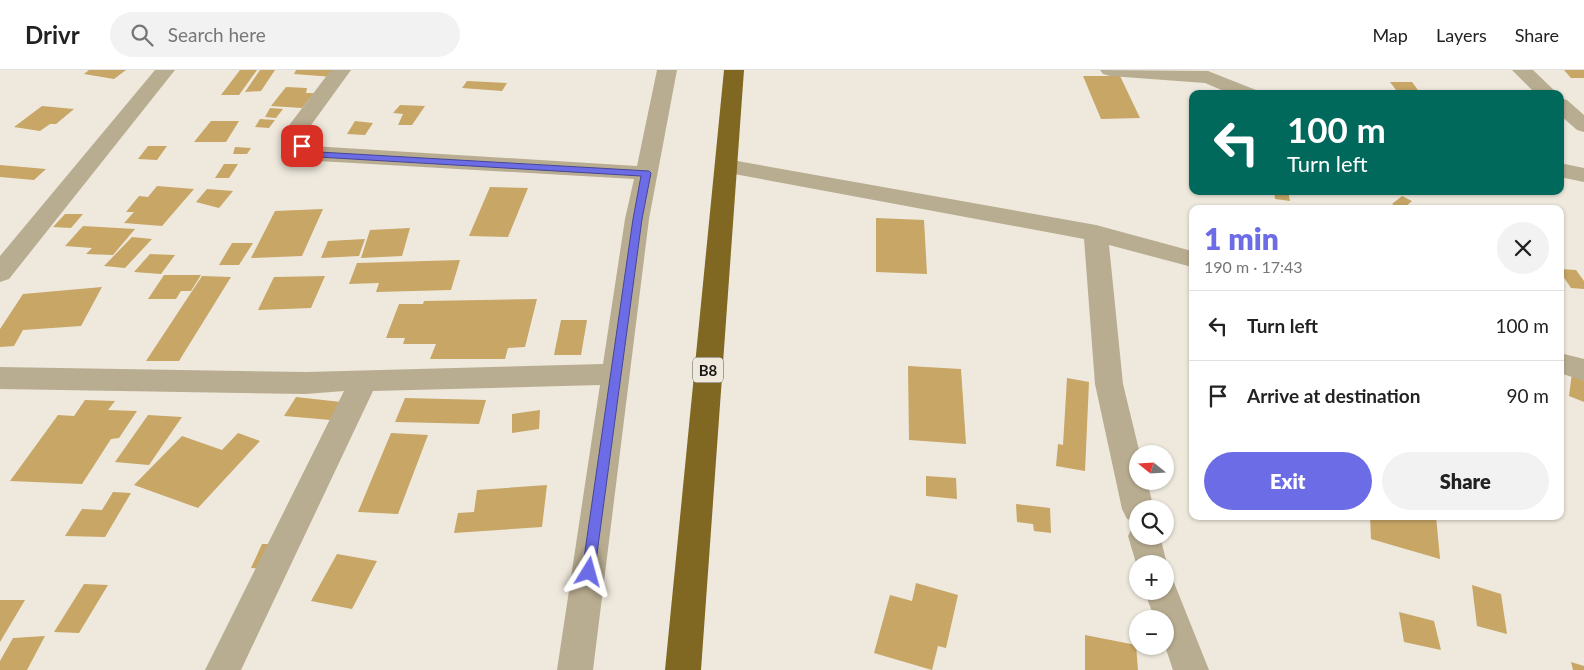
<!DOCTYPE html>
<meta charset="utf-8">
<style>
body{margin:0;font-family:Lato,sans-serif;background:#f2f2f2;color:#222;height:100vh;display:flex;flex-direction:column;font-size:19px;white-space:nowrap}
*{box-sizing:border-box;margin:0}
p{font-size:16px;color:#767676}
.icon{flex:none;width:28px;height:28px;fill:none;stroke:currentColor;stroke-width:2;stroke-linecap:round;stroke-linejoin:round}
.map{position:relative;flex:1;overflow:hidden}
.sheet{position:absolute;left:1189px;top:135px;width:375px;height:315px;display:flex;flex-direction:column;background:#fff;border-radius:10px;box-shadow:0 1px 4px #0004}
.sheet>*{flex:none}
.guide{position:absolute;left:1189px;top:20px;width:375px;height:105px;border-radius:10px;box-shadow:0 1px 4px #0004;background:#00695c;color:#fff;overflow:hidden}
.needle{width:32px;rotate:288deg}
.controls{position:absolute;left:1129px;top:375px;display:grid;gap:10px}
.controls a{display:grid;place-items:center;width:45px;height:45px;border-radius:50%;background:#fff;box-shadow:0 1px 4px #0004;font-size:25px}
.pin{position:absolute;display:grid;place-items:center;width:42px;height:42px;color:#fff;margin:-21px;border-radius:10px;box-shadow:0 2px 8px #0006}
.me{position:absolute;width:55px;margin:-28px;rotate:8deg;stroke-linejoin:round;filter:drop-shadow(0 0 4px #0008)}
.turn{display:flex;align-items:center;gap:18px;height:105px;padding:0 15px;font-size:22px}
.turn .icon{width:65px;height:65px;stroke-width:2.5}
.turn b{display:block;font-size:35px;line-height:42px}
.round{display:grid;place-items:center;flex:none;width:52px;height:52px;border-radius:26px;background:#f2f2f2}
.head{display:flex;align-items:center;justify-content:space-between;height:85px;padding:0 15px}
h1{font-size:30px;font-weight:800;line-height:38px;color:#6c6ce6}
.button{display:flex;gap:10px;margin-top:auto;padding:10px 15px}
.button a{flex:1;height:58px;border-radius:30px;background:#6c6ce6;color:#fff;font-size:20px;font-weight:800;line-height:58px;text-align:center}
.button a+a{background:#f2f2f2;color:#222}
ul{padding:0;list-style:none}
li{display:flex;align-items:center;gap:15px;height:70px;padding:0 15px;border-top:1px solid #e0e0e0}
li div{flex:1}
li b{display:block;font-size:19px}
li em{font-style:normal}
header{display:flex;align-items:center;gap:30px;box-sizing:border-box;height:70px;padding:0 25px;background:#fff;border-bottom:1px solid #e0e0e0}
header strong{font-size:24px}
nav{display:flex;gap:28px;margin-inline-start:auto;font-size:18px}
.search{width:350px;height:45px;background:#f2f2f2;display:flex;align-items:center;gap:12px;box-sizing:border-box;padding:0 18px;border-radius:28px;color:#767676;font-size:19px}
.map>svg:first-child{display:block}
</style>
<header>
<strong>Drivr</strong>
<div class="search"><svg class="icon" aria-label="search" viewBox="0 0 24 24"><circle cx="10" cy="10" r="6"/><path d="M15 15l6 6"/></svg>Search here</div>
<nav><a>Map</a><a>Layers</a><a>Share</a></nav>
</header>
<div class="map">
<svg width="1584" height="600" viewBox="0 0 1584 600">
<rect width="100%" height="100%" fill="#efe9dd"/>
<g fill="#c7a666">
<path d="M89,0H126L114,9L84,4Z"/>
<path d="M240,0H257L239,25H221Z"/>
<path d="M260,0H275L261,21L245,22Z"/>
<path d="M296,0H338L333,7L294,4Z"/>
<path d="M1564,0H1584V8H1571Z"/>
<path d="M1083,6H1120L1140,48L1101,49Z"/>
<path d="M467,11L507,13L502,21L462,18Z"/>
<path d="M1390,12H1412L1421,24H1399Z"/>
<path d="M286,17L307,18L306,23H314L302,38L271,36Z"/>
<path d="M400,35L425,36L412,55H398L403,44L393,43Z"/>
<path d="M42,36L74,39L56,54H50L40,61L14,57Z"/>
<path d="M270,38L283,39L276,48L265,47Z"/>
<path d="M260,49L275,50L269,58L255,57Z"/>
<path d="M211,51H239L226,72H194Z"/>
<path d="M355,51L373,53L365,65L347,64Z"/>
<path d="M319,74L309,94L292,93L302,76Z"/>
<path d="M148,76H167L157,90L138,89Z"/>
<path d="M235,77L251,78L247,84H233Z"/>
<path d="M224,94H238L229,108H215Z"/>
<path d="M0,95L46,99L34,110L0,107Z"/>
<path d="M157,116L194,119L162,156L124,153L134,142H126L139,126L148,127Z"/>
<path d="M490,117L528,118L508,167L469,166Z"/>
<path d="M207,119L233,121L219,138L196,132Z"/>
<path d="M1274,121H1288L1290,131L1275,129Z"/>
<path d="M1402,126L1412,131L1403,139L1392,134Z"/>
<path d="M323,139L302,186L251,188L275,141Z"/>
<path d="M65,144H83L71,158L53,157Z"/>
<path d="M876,148L924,150L927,204L876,202Z"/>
<path d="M83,156L135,159L113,185L86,184L92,178L65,176Z"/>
<path d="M410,158L402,186L361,188L370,160Z"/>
<path d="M132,167L152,169L125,198L104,196Z"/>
<path d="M365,169L359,186L321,188L328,171Z"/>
<path d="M232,173H253L239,195H219Z"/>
<path d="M150,184L175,185L161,204L134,202Z"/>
<path d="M460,190L451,220L376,222L379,213L349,214L357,193Z"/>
<path d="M1560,199L1576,200L1584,211V219L1571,218L1560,202Z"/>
<path d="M164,205H201L191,221H181L176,229H148Z"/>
<path d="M202,206L231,207L179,291H146Z"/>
<path d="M325,206L311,238L258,240L274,207Z"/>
<path d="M102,217L81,256L23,260L14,276L0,277V259L23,224Z"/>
<path d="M537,229L525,277L508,278L505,289H430L436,274H403L405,268H386L399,234H423L424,231Z"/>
<path d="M561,250H587L581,285H554Z"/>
<path d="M908,296L961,299L966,374L909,370Z"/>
<path d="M1572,303L1584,308V332L1569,326Z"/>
<path d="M1067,308L1089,312L1085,401L1056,396L1058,374L1063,375Z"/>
<path d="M296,327L341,332L331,350L284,346Z"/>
<path d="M405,328L486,330L479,354L395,352Z"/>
<path d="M85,330L115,331L108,340L137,341L119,368L111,369L82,414L10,411L58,345L74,346Z"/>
<path d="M540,340L539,359L512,363V344Z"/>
<path d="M148,345L182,347L149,395L115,392Z"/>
<path d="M238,363L260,371L198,438L134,415L182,366L222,380Z"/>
<path d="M391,363L428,365L398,444L358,442Z"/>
<path d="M926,406L956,408L957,429L926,426Z"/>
<path d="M547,415L542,457L454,463L458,443L474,442L477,420Z"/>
<path d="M113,422L131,423L105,467L65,466L82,439L102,440Z"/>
<path d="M1016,434L1050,438L1051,463L1034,461L1033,454L1017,452Z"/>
<path d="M1370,446H1436L1440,489L1371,469Z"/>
<path d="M262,474H277L267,499L251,498Z"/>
<path d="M337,484L377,491L352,539L311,531Z"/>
<path d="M916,513L958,525L946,578L938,576L932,600L874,583L890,525L912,531Z"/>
<path d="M84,514L108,515L79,563L54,562Z"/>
<path d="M1472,515L1501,524L1507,564L1477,556Z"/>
<path d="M0,530H25L0,572Z"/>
<path d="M1399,542L1434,551L1441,580L1404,572Z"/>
<path d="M1085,565L1136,575L1138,600H1085Z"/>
<path d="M45,566L27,600H0V591L13,568Z"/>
<path d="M1571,592L1584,596V600H1573Z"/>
</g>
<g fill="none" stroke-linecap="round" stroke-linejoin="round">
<g fill="#b9ad91" fill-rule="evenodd">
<path d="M155,0H175L9,209L0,212V186Z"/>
<path d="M331,0H351L309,58L310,71L312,76L637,96L657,0H677L649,149L593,600H557L600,315L373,321L241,600H205L344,321L306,324L0,319V297L306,302L603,294L625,149L634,109L318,91L296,85L288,71L287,58Z"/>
<path d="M1100,0L1208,1L1256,20L1259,24H1231L1205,13L1110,6L1103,4Z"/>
<path d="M1512,0H1533L1558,24H1536Z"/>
<path d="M1560,28L1567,30L1584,45V62L1577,60L1560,45Z"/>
<path d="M726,89L1096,155L1192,181V197L1109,175L1123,314L1140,384H1138V411H1147L1154,439H1138V452L1127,449L1122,439L1095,314L1084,169L718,101L715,96L718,91Z"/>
<path d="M1560,93L1584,98V112L1560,107Z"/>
<path d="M1560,283L1584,289V311L1560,303Z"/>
<path d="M1138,454V466H1160L1167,494L1165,499V494H1138V500L1128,466L1133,456Z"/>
<path d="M1165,507L1173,510L1209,600H1173L1165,576V549H1155L1144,521H1165Z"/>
</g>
<path fill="#806722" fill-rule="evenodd" d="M724,0H744L701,600H665Z"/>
</g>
<path fill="#6c6ce6" stroke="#464696" d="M302,73L305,74L308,78L319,82L649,101L651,103L642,149L594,506L589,508L584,506L582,502L633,149L641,106L318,87L301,82L298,76Z"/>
<g text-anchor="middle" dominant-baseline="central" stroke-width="4" stroke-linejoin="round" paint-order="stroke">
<rect fill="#efe9dd" stroke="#5a5750" stroke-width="1" x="693" y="287.5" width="30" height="25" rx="4"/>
<g font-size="15" font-weight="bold" fill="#1a1814">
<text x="708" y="300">B8</text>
</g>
</g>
</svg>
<div class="controls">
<a><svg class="needle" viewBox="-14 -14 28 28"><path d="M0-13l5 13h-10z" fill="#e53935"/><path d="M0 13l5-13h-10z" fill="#767676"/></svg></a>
<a><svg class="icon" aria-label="search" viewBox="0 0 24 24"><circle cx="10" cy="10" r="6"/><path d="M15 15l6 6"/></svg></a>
<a>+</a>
<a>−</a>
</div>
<div class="pin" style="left:302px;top:76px;background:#d93025"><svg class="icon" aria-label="arrive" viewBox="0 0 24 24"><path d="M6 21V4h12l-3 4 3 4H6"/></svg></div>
<svg class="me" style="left:589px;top:502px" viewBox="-20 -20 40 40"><path d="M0-17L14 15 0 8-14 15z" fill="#6c6ce6" stroke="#fff" stroke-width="4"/></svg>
<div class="guide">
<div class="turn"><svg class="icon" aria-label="left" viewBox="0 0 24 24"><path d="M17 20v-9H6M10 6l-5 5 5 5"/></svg><div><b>100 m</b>Turn left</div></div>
</div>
<section class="sheet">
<div class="head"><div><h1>1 min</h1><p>190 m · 17:43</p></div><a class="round"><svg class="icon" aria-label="close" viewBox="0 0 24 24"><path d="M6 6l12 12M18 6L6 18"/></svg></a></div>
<ul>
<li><svg class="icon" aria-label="left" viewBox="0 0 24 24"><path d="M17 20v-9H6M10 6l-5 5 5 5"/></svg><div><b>Turn left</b></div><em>100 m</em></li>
<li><svg class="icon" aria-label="arrive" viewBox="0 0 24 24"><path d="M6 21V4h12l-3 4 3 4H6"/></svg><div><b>Arrive at destination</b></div><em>90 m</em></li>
</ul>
<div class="button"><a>Exit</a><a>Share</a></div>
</section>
</div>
